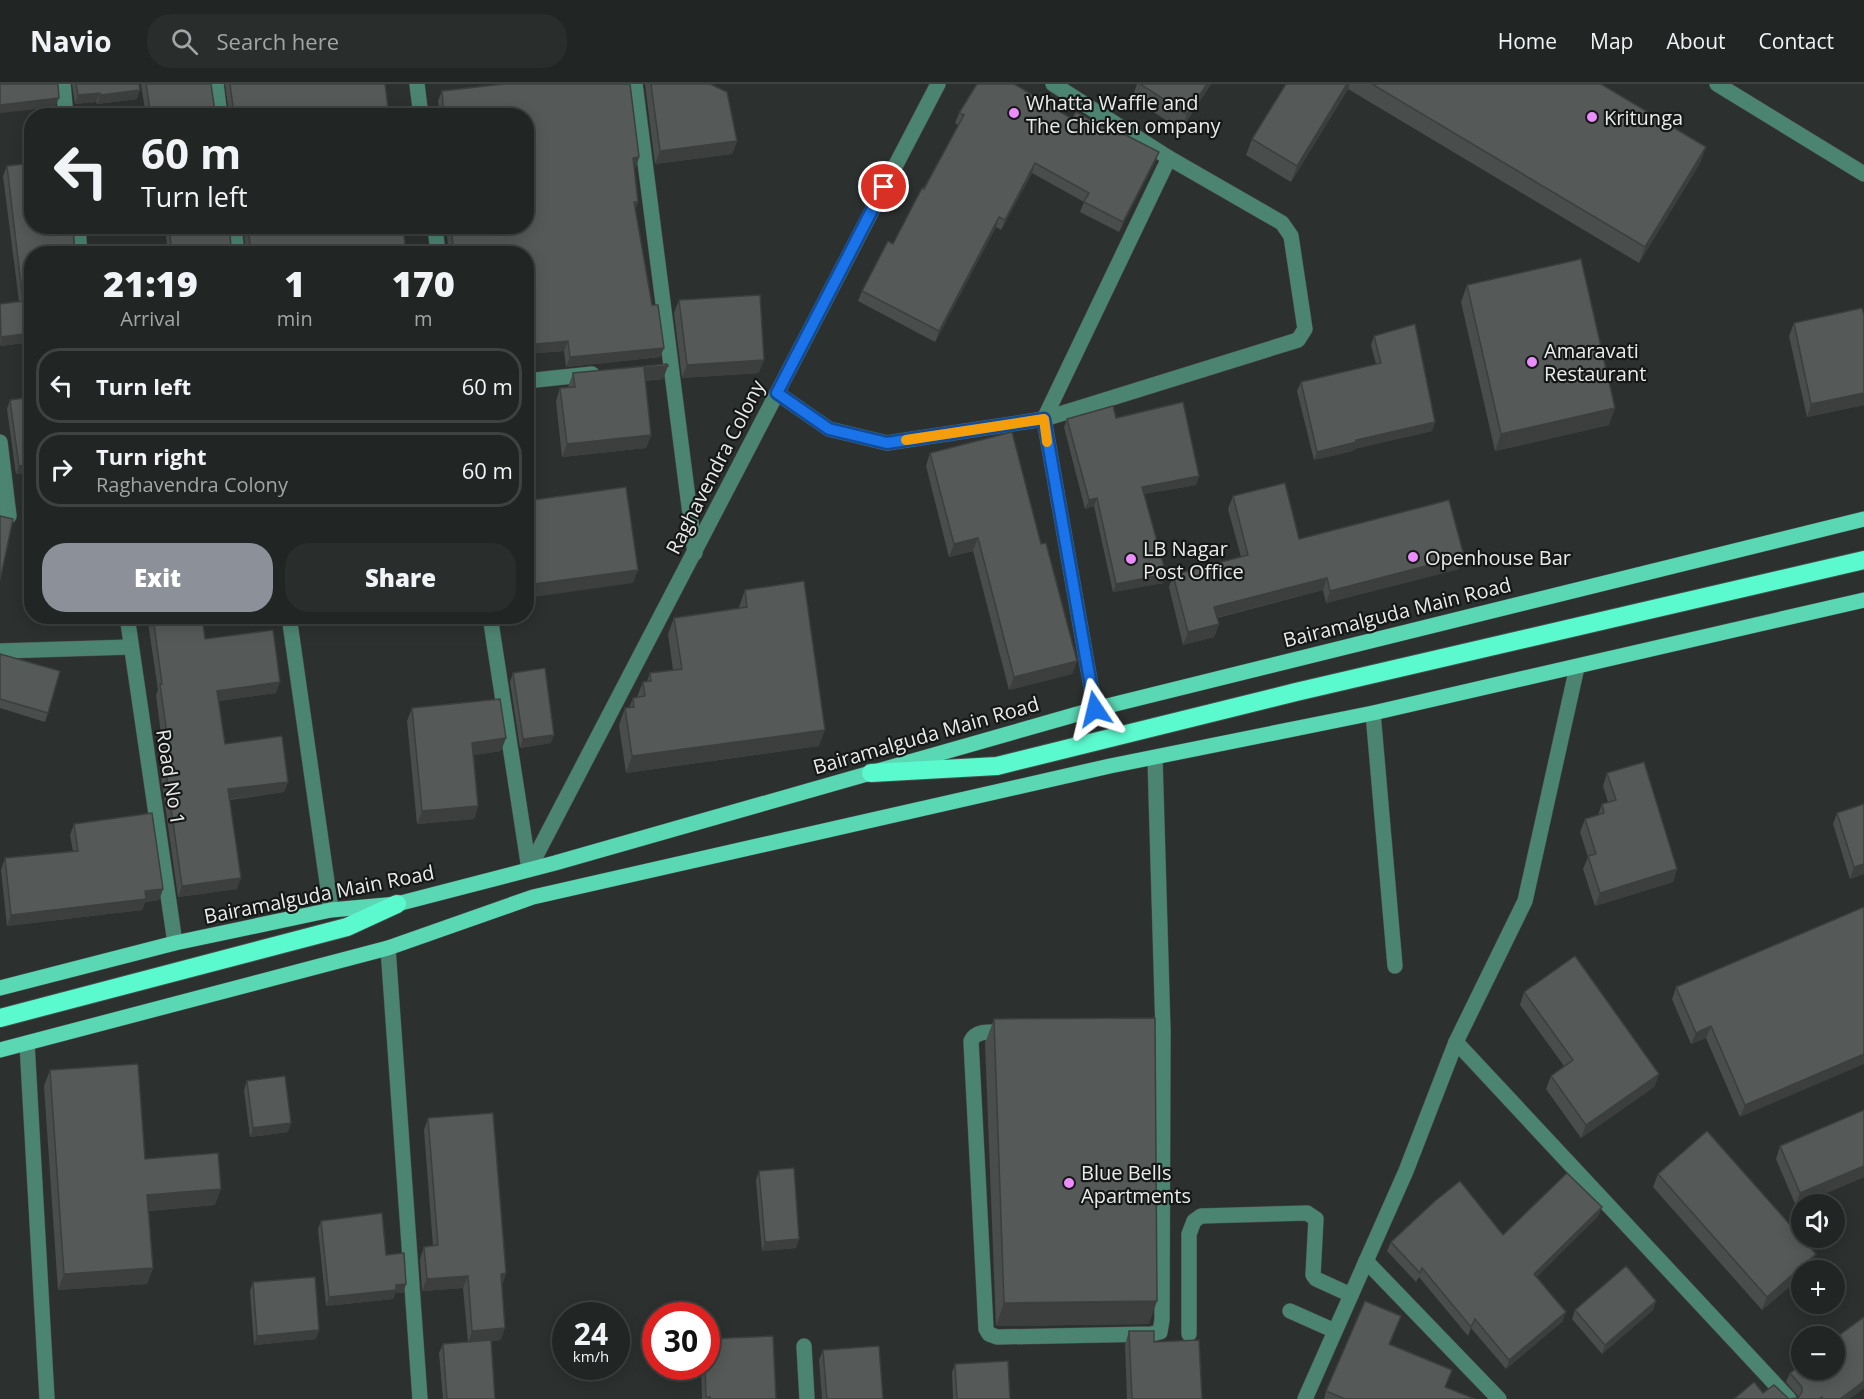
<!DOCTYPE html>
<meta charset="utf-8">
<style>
body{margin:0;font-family:"Open Sans",sans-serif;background:#292d2b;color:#f1f3f6;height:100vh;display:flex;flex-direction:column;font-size:22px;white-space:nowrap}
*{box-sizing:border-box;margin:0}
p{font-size:20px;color:#a2a5a6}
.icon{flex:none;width:33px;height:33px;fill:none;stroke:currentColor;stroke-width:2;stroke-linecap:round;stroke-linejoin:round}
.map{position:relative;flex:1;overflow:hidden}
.drawer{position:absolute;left:24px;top:162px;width:510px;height:378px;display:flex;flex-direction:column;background:#212523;border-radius:24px;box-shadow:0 3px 15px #0003,0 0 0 2px #3e4241}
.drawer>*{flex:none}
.hud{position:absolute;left:24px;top:24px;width:510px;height:126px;border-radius:24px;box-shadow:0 3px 15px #0003,0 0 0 2px #3e4241;background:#212523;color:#f1f3f6;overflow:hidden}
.tools{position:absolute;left:1791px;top:1110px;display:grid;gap:12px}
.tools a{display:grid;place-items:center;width:54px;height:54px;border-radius:50%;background:#212523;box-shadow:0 3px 15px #0003,0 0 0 2px #3e4241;font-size:30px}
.speed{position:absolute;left:552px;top:1218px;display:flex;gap:12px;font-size:30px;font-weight:700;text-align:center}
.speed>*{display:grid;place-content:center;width:78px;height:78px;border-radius:50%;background:#212523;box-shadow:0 3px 15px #0003,0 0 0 2px #3e4241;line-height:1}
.speed small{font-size:15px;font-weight:400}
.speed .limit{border:9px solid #d22;background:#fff;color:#111}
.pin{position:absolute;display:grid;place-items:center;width:51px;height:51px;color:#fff;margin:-26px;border:3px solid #fff;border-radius:50%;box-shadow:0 2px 6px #0007}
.me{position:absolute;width:66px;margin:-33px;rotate:350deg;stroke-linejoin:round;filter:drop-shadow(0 0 4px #0008)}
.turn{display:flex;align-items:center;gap:21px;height:126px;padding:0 18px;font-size:27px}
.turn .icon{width:78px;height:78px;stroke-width:2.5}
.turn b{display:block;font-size:42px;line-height:51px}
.eta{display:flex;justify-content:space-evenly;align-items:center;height:102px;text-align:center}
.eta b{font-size:36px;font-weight:800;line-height:42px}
.action{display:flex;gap:12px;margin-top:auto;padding:12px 18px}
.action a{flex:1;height:69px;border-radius:24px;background:#8c9099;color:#fff;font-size:24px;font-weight:800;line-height:69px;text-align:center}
.action a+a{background:#292d2b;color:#f1f3f6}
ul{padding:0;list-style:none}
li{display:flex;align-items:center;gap:18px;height:75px;margin:0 12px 9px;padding:0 6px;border:3px solid #3e4241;border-radius:24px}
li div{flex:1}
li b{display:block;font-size:22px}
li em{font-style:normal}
header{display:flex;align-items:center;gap:36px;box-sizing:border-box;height:84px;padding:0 30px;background:#212523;border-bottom:2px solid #3e4241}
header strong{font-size:28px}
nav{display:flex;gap:33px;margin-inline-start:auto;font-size:21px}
.search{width:420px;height:54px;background:#292d2b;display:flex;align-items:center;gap:15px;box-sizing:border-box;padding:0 21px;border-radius:24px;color:#a2a5a6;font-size:22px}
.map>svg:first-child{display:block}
</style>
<header>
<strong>Navio</strong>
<div class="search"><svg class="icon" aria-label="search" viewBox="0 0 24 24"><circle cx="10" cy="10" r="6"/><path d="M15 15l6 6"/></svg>Search here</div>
<nav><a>Home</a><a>Map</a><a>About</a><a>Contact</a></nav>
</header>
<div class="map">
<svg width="1864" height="1315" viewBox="0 0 1864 1315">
<rect width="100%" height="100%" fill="#2c312f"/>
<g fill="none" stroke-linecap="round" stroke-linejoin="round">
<g stroke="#4a4f4d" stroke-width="16">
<g id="minor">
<path d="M63,0L66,32"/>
<path d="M216,0L220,32"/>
<path d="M417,0L421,32"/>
<path d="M635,0L695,469"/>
<path d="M1053,0L1169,74L1044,335L1095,625"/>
<path d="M1717,0L1864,90"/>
<path d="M78,142L80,170"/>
<path d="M234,142L237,170"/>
<path d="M435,142L438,170"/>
<path d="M526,297L592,290"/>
<path d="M777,309L829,345L887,359L1044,335L1298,256L1305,245L1291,152L1282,139L1169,74"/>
<path d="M0,358L9,432L0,430"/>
<path d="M127,532L175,859"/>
<path d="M289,532L331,826"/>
<path d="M490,532L529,785"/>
<path d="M0,567L131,563"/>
<path d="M1577,583L1525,817L1456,958L1789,1315"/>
<path d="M1373,629L1395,882"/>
<path d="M529,785L938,0"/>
<path d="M388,864L420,1315"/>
<path d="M1136,947H1163"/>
<path d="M1010,948C997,949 977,944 971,957L986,1245L989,1250L997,1253L1151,1250L1160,1248L1162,1236L1163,947L1155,674"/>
<path d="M27,959L47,1315"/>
<path d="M1366,1177L1499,1315"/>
<path d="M1290,1227L1335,1247"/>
<path d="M1189,1250V1150L1194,1137L1201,1132L1307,1129L1316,1135L1313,1191L1316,1195L1351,1211"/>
<path d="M804,1262L807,1315"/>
<path d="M1305,1315L1406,1087L1456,958"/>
</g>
</g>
<g stroke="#4a4f4d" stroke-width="16">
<g id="major">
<path d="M0,904L175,859L331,826L397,820L555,779L1095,625L1864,435"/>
<path d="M0,966L388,864L533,813L1110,682L1373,629L1864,516"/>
</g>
</g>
<g stroke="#4a4f4d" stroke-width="20">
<g id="highway">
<path d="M871,689L997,682L1296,608L1864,476"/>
<path d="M0,934L347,843L397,820"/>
</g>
</g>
<use href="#minor" stroke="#4c8472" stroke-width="15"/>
<use href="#major" stroke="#5ad8b4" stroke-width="15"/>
<use href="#highway" stroke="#5bf9ce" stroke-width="18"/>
</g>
<g fill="#494d4c">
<path d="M72,0H139L137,15L97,20L96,18L75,20Z"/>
<path d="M141,0H211L215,28L220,32H146Z"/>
<path d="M225,0H385L229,29Z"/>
<path d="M504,0H630L639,73L636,83H634L638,118L635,126L652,221H658L664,264L660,273L566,283L564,267L526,270V170H449L446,142H526V32H440L438,17L442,7Z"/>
<path d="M645,0H710L737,57L732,70L655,80Z"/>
<path d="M1137,0H1211L1181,46L1132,14Z"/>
<path d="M1286,0H1601L1706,63L1700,79L1639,179L1348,5L1291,98L1246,71L1252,55Z"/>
<path d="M959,29L1072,35L1119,51L1159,68L1155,78L1119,148L1080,128L1084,118L1032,89L1001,146L996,143L935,258L858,217L862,207L893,160L958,41L955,39Z"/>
<path d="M7,82L32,170V258L0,262V220L19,217L3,92Z"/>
<path d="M87,142H229L231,162L233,167L240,170H168L165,143L88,150Z"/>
<path d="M243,142H403L406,170H243L246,168Z"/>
<path d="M1467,201L1609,341L1495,367L1461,218Z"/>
<path d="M679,216L759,289L682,294L674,229Z"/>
<path d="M1864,231V321L1807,333L1789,252L1794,239Z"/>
<path d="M1374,252L1435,338L1432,347L1354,365L1353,367L1314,376L1297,307L1301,298L1376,280L1371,261Z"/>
<path d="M573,289L663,295L645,297L651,351L646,364L562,373L556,317L560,304L568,303Z"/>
<path d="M10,316L32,388L16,390L7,325Z"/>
<path d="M1067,335L1199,392L1196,401L1144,410L1163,499L1113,508L1094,422L1085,425L1064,343Z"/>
<path d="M930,369L1041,460L1077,577L1072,590L1009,606L973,467L949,473L926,382Z"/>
<path d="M1233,412L1299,455L1459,485L1326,519L1323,506L1217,534L1219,540L1214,553L1183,561L1169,503L1173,491L1241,473L1228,425Z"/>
<path d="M745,506L819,662L626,689L619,641L625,624H629L633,614L637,613L643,598L647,597L650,589L673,586L668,550L674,534L739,524V523Z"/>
<path d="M147,532H202L205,555L276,609L219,617L225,660L288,698L284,708L230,716L237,805L178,813L160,685L164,674L156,611L158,606Z"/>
<path d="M0,570L48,629L45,638L0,624Z"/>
<path d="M513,589L551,659L520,664L510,598Z"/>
<path d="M412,624L501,667L474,671L478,722L474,735L417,740L407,637Z"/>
<path d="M1607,689L1677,785L1673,798L1595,822L1583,785L1588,773L1580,748L1585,735L1598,731L1602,720L1608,718L1603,702Z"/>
<path d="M1837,729L1864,790L1850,795L1833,740Z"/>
<path d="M74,740L163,805L159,816L145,818L142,826L7,842L1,786L5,774L73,767L70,751Z"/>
<path d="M1864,823L1740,1033L1706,954L1691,960L1672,915L1676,903Z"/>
<path d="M1524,908L1659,990L1654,1003L1581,1054L1546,1005L1551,992L1564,982L1520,921Z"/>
<path d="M994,935L1149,1240L996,1242L985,959Z"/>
<path d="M50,986L145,1075L215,1121L149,1127L153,1184L147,1200L58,1206L44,1002Z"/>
<path d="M247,997L288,1048L250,1053L244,1006Z"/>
<path d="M1864,1026V1093L1796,1122L1776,1075L1780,1062Z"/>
<path d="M428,1034L506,1189L502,1201L501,1256L491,1257L495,1315H443L439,1269L443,1260L468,1258L463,1204L422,1207L420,1175L424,1163L433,1162L424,1046Z"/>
<path d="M759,1087L796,1164L762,1167L756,1096Z"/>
<path d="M1658,1090L1816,1170L1811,1183L1802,1186V1192L1762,1226L1653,1103Z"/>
<path d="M1602,1123L1598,1132L1536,1193L1563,1237L1506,1285L1471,1244L1468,1252L1419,1193L1416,1198L1387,1167L1391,1158L1503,1151Z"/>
<path d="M321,1137L386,1171L406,1200L403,1209H395L393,1215L326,1222L318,1145Z"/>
<path d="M253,1198L316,1255L254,1261L250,1207Z"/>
<path d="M1656,1217L1653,1226L1602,1270L1572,1235L1575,1226Z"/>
<path d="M1401,1232L1390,1260L1446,1303L1475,1315H1324L1326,1307Z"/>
<path d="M1864,1233V1304L1849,1315H1790L1798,1314V1312L1786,1298L1790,1289Z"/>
<path d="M1129,1247L1154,1258L1202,1315H1127L1125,1260Z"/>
<path d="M823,1266L883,1315H822L819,1276Z"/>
<path d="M955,1280L1010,1315H953L952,1288Z"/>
<path d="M701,1282H706L776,1315H702Z"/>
</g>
<g fill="#3c3f3e">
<path d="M1207,0H1211L1181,46L1187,30Z"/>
<path d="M1347,0H1350L1348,5L1291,98L1297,82Z"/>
<path d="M140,6L137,15L97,20L100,11Z"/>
<path d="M100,9L96,18L75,20L78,11Z"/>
<path d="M59,14L55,23L0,29V21Z"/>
<path d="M737,57L732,70L655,80L660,67Z"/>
<path d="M1706,63L1700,79L1639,179L1645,163Z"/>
<path d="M1159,68L1155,78L1119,148L1123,138Z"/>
<path d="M639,73L636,83H630L633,74Z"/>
<path d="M1035,79L1032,89L1001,146L1005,136Z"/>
<path d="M634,118H638L635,127Z"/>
<path d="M999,133L996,143L935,258L939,247Z"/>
<path d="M91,142H165L88,150Z"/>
<path d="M342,165L340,170H311Z"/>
<path d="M32,249V258L0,262L1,253Z"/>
<path d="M568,257L564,267L526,270V261Z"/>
<path d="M664,264L660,273L566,283L570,273Z"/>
<path d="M764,276L759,289L682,294L687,281Z"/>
<path d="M668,282L663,295L639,297L644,284Z"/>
<path d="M1864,309V321L1807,333L1811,320Z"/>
<path d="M1615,324L1609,341L1495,367L1501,350Z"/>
<path d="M1435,338L1432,347L1354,365L1353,367L1314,376L1317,368L1356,356Z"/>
<path d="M651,351L646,364L562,373L567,360Z"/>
<path d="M32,380V388L16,390L19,382Z"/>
<path d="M1199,392L1196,401L1139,411L1142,403Z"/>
<path d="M1097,414L1094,422L1085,425L1089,416Z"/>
<path d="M978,454L973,467L949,473L954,460Z"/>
<path d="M1464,472L1459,485L1326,519L1330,507Z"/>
<path d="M638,486L633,499L526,514V501Z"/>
<path d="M1166,490L1163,499L1113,508L1116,500Z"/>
<path d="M1327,494L1323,506L1210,535L1214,523Z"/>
<path d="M317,532H349L315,537Z"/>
<path d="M1219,540L1214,553L1183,561L1188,548Z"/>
<path d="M1077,577L1072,590L1009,606L1014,593Z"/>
<path d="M280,598L276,609L213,618L217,607Z"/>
<path d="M825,646L819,662L626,689L632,672Z"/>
<path d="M554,651L551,659L520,664L523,655Z"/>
<path d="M506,654L501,667L468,672L472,659Z"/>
<path d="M288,698L284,708L224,716L228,705Z"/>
<path d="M478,722L474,735L417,740L422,727Z"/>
<path d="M1864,780V790L1850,795L1854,783Z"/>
<path d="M1677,785L1673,798L1595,822L1600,809Z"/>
<path d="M241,794L237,805L178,813L182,802Z"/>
<path d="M163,805L159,816L145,818L142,826L7,842L11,831Z"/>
<path d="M1711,942L1706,954L1691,960L1696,949Z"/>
<path d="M1864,970V980L1740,1033L1745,1021Z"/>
<path d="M1659,990L1654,1003L1581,1054L1586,1041Z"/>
<path d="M291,1039L288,1048L250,1053L253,1044Z"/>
<path d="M1864,1082V1093L1796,1122L1800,1109Z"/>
<path d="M221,1105L215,1121L142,1127L147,1111Z"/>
<path d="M1602,1123L1598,1132L1531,1199L1534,1190Z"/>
<path d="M799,1155L796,1164L762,1167L765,1158Z"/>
<path d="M1816,1170L1811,1183L1807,1186H1802V1192L1762,1226L1767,1213Z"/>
<path d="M153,1184L147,1200L58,1206L64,1190Z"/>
<path d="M506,1189L501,1202V1190Z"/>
<path d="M468,1192L463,1204L422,1207L427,1195Z"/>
<path d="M406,1200L403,1209H395L393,1215L326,1222L329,1213L396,1201Z"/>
<path d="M1157,1217L1149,1240L996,1242L1004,1219Z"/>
<path d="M1656,1217L1653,1226L1602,1270L1605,1261Z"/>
<path d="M1566,1228L1563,1237L1506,1285L1509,1276Z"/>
<path d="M505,1244L501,1256L468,1259L472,1247Z"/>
<path d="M319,1246L316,1255L254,1261L257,1252Z"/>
<path d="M1864,1297V1304L1849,1315H1840Z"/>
</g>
<g fill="#555a58" stroke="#3c3f3e" stroke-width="1.5">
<path d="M0,0H58L59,14L0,21Z"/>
<path d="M76,0H139L140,6L100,11V9L78,11Z"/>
<path d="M146,0H211L215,28L220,32H151Z"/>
<path d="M230,0H385L389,32H226L232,27L233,22Z"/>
<path d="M504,0H630L639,73L633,74L638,118H634L652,221H658L664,264L570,273L568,257L526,261V170H454L451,142H526V32H444L442,7Z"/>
<path d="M651,0H710L727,8L737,57L660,67Z"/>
<path d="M977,0H1014L1072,35L1076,28L1119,51L1120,48L1159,68L1123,138L1084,118L1089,109L1035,79L1005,136L999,133L939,247L862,207L888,157L893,160L922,104L924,105L964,31L959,29Z"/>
<path d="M1140,0H1207L1187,30Z"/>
<path d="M1286,0H1347L1297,82L1252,55Z"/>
<path d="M1372,0H1601L1706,63L1645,163Z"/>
<path d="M32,79V142H73L75,170H32V249L1,253L0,220L23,217L7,82Z"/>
<path d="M169,142H229L231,162L233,167L240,170H172Z"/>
<path d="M248,142H403L406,170H342V165L311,170H243L247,168L250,160Z"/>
<path d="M1581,175L1615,324L1501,350L1467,201Z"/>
<path d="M760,211L764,276L687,281L679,216Z"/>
<path d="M1862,224L1864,231V309L1811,320L1794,239Z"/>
<path d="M1415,240L1435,338L1356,356V358L1317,368L1301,298L1381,279L1374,252Z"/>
<path d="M667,280L668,282L644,284L651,351L567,360L560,304L575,303L573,289Z"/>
<path d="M32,313V380L19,382L10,316Z"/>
<path d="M1183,318L1199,392L1142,403L1166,490L1116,500L1097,414L1089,416L1067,335L1113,322L1116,334Z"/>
<path d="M1012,348L1041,460L1046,459L1077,577L1014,593L978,454L954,460L930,369Z"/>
<path d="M1285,399L1299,455L1449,416L1464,472L1330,507L1327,494L1214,523L1219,540L1188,548L1173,491L1248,471L1233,412Z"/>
<path d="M626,403L638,486L526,501V417Z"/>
<path d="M0,432L13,435L0,496Z"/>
<path d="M804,497L825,646L632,672L625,624L634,623L633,614L645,612L643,598L651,597L650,589L682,585L674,534L747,523L745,506Z"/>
<path d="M153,532H202L205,555L273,546L280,598L217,607L225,660L282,652L288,698L228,705L241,794L182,802L164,674L170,673L160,600H162Z"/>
<path d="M0,570L60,587L48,629L0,615Z"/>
<path d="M545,584L554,651L523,655L513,589Z"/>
<path d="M500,615L506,654L472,659L478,722L422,727L412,624Z"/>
<path d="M1644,678L1677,785L1600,809L1588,772L1596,770L1585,735L1604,729L1602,720L1616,716L1607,689Z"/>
<path d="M1864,720V780L1854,783L1837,729Z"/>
<path d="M152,729L163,805L145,807L146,815L11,831L5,774L78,767L74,740Z"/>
<path d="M1864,823V970L1745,1021L1711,942L1696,949L1676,903Z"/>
<path d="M1575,872L1659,990L1586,1041L1551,992L1573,976L1524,908Z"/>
<path d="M1155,934L1157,1217L1004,1219L994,935Z"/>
<path d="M138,980L145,1075L218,1069L221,1105L147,1111L153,1184L64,1190L50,986Z"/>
<path d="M285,992L291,1039L253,1044L247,997Z"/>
<path d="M1864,1026V1082L1800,1109L1780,1062Z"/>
<path d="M493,1029L506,1189L501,1190L505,1244L472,1247L468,1192L427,1195L424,1163L438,1161L428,1034Z"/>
<path d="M1707,1047L1816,1170L1767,1213L1658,1090Z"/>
<path d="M794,1084L799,1155L765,1158L759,1087Z"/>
<path d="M1567,1089L1602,1123L1534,1190L1566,1228L1509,1276L1475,1235L1471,1243L1422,1184L1420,1189L1391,1158L1435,1117L1460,1097L1503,1151Z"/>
<path d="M382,1129L386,1171L404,1169L406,1200L396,1201V1206L329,1213L321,1137Z"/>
<path d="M1626,1182L1656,1217L1605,1261L1575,1226Z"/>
<path d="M315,1193L319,1246L257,1252L253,1198Z"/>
<path d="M1365,1217L1401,1232L1389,1260L1452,1286L1445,1303L1475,1315H1345L1326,1307Z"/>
<path d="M1864,1233V1297L1840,1315H1823L1822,1313L1819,1315H1790L1798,1314L1802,1308V1303L1790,1289L1802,1280V1286H1834V1255Z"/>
<path d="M1129,1247H1154V1258L1199,1256L1202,1315H1132Z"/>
<path d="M773,1252L776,1315H710V1313H706L705,1282H706V1255Z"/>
<path d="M491,1256L495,1315H447L443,1260Z"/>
<path d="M879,1262L883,1315H827L823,1266Z"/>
<path d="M1008,1277L1010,1315H957L955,1280Z"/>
<path d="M1754,1298L1763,1309L1774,1301L1789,1315H1734Z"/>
</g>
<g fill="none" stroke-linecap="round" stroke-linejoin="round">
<g stroke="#114b97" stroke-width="15">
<path id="route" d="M884,103L777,309L829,345L887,359L1044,335L1095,625"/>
</g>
<use href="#route" stroke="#1a73e8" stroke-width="10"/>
<path stroke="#f59e0b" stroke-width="10" d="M906,356L1044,335L1047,358"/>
</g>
<g fill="#eb8dfc" stroke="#161817" stroke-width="2">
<circle cx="1014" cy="29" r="6"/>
<circle cx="1592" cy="33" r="6"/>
<circle cx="1532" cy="278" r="6"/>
<circle cx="1413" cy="473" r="6"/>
<circle cx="1131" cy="475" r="6"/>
<circle cx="1069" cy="1099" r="6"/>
</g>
<g text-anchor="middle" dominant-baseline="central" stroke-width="4.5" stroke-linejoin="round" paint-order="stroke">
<g font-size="20" fill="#e8ebea" stroke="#161817" text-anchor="start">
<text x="1026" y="18">Whatta Waffle and<tspan x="1026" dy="23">The Chicken ompany</tspan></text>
<text x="1604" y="33">Kritunga</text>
<text x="1544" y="266">Amaravati<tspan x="1544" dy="23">Restaurant</tspan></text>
<text x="1143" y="464">LB Nagar<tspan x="1143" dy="23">Post Office</tspan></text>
<text x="1425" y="473">Openhouse Bar</text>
<text x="1081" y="1088">Blue Bells<tspan x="1081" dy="23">Apartments</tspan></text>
</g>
<g font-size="20" fill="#e8ebea" stroke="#161817">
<text transform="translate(715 383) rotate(-63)">Raghavendra Colony</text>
<text transform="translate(1397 528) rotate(-14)">Bairamalguda Main Road</text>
<text transform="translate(926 651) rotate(-16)">Bairamalguda Main Road</text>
<text transform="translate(171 693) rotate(81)">Road No 1</text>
<text transform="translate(319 810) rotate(-11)">Bairamalguda Main Road</text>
</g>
</g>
</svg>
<div class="tools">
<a><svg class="icon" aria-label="sound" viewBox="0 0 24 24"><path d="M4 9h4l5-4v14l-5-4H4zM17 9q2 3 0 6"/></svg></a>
<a>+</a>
<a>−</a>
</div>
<div class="speed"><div>24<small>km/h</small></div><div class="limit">30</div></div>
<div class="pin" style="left:884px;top:103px;background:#d93025"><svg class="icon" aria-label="arrive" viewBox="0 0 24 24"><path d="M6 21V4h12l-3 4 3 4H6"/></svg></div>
<svg class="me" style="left:1095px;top:625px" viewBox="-20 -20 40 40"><path d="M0-17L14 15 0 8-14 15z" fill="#1a73e8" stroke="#fff" stroke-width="4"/></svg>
<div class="hud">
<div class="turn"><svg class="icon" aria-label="left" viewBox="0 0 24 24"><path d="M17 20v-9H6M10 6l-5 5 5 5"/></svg><div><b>60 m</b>Turn left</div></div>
</div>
<section class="drawer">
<div class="eta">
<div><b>21:19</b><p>Arrival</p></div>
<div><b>1</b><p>min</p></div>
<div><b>170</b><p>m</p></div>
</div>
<ul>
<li><svg class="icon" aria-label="left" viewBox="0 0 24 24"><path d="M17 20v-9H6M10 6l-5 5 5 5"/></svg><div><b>Turn left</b></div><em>60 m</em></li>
<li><svg class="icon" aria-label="right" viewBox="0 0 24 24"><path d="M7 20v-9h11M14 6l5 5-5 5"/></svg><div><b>Turn right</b><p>Raghavendra Colony</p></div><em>60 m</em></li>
</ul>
<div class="action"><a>Exit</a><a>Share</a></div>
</section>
</div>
